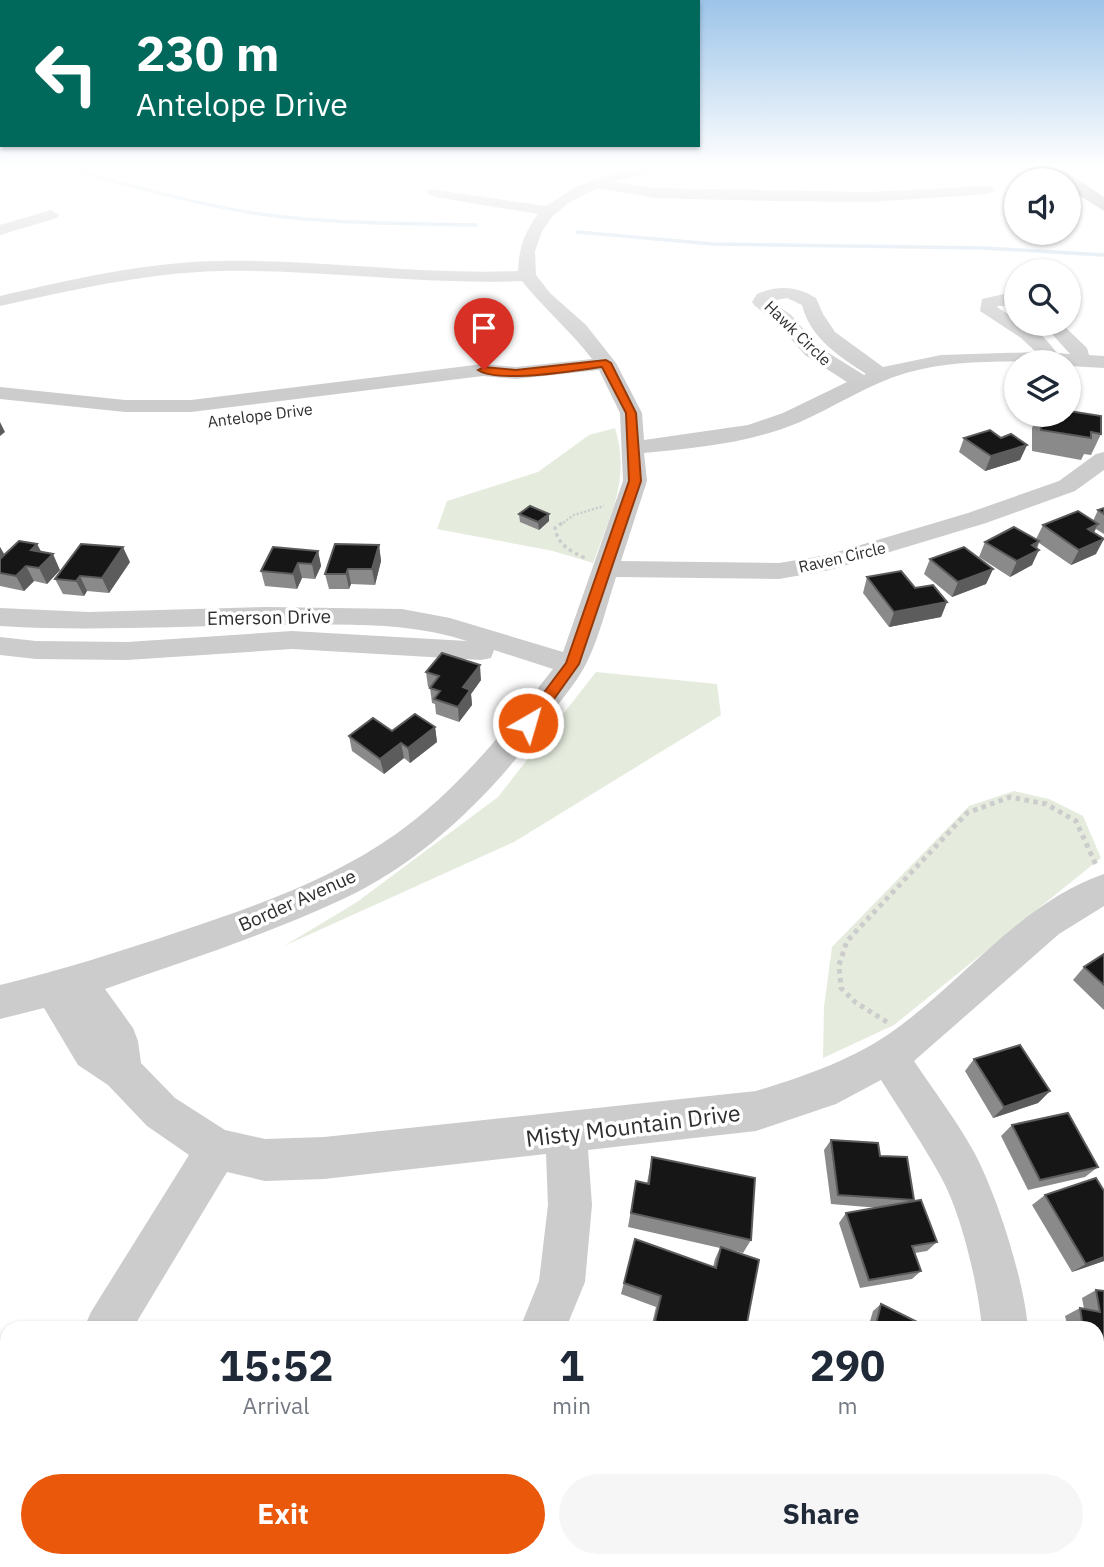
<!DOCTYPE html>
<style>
body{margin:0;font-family:"IBM Plex Sans",sans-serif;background:#f6f6f7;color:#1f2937;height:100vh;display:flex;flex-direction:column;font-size:26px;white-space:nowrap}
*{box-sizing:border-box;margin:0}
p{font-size:23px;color:#747a83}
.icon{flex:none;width:38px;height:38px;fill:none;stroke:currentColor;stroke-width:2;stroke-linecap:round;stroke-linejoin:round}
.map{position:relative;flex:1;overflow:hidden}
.panel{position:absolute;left:0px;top:1321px;width:1104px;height:247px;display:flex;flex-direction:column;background:#fff;border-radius:21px 21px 0 0;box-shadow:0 2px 5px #0004}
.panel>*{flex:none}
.guide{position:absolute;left:0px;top:0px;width:700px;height:147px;box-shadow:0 2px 5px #0004;background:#00695c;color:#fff;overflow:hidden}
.tools{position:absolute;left:1004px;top:168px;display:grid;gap:14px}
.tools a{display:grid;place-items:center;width:77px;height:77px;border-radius:50%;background:#fff;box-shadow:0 2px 5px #0004;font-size:35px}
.pin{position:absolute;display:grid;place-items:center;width:60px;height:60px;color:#fff;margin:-72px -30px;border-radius:50% 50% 50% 0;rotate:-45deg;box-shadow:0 0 7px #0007}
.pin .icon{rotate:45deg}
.me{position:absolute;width:77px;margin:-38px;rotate:38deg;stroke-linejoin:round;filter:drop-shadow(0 0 5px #0008)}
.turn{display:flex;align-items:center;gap:24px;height:147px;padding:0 21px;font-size:32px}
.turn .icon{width:91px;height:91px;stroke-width:2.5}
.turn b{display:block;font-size:49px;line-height:60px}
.eta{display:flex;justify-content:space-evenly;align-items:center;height:119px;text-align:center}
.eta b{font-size:42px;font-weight:700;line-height:49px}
.cta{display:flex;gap:14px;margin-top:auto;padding:14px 21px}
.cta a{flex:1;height:80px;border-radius:42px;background:#ea580c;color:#fff;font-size:28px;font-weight:700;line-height:80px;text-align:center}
.cta a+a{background:#f6f6f7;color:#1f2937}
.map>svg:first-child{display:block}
</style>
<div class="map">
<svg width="1104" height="1567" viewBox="0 0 1104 1567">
<rect width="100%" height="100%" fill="#fff"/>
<g fill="#e5ecde">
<path d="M615,428C631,479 610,516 593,563L553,551L437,529L447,501L538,472L589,435Z"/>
<path d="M596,672L717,684L721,715L514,842L284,946L357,902L498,797Z"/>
<path d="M1014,791L1049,799L1083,816L1101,858L894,1025L823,1058L824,1007L832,947L969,806Z"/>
</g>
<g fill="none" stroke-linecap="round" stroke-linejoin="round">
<g stroke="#cbddeb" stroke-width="3.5">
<path d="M66,168C133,186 200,206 268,215C337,224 407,223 476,225"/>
<path d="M577,232L713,244L984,248L1104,255"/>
</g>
<path stroke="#ccc" stroke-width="2.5" stroke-dasharray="2 2" stroke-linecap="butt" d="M560,525L574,515L604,506"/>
<path stroke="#ccc" stroke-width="3.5" stroke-dasharray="3.5 3.5" stroke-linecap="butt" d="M562,523L555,528C558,545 570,551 585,558"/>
<path stroke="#ccc" stroke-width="5" stroke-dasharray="4.5 4.5" stroke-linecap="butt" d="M887,1022L855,1002L841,988L839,965L847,941L967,813L1010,797L1046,804L1076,821L1096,865"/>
<g fill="#ccc" fill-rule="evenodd">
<path d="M632,168H655L653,171L613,182L655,188L869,192L989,186L996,190L989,194L869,202L776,201L655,198L597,188L568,203L552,217L542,231L535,251L536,275L550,293L586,325L616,363L642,413L644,440L748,425L783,413L847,382L805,355L777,323L755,306L752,302L757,294C777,285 797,286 816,298L823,314L835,332L883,367L941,355L1036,352L1021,338L980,311L982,299L1004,294L1017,296V306H997L998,308L1017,319V324C1034,324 1047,340 1057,353L1070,354L1043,324H1062L1087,348L1089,355L1104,356V368L1069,366V362C1017,362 958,358 906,373C869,384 836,406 800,422C751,443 697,448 644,453L647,481L621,561L779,563L827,555L968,513L1059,481L1096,454L1104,452V470L1075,491L986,523L830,570L779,579L616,577C607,605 600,635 587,662C579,679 565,695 554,710C499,786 429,859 343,899C266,935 185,961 105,989L133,1028L138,1041L141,1063L175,1098L225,1130L265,1139L324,1137L756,1091C805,1076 855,1059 896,1029C965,979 1022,902 1104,874V906L1059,934L914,1061C934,1091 957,1121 974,1152C997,1195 1024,1280 1028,1328H982C978,1285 962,1215 941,1177C923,1144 901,1112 881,1080L836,1104L756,1131L588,1150L592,1205L585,1282L566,1328H520L539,1281L548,1205L546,1154L324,1179L265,1181L227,1172L133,1328H84L91,1312L189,1155L147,1126L108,1085L78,1065L44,1008L0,1019V985C61,970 119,952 178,932C253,907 331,880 396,834C458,790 507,728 553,669L494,650L491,658L481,660L292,649L127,660L36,659L0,655V637L36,641L127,642L292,631L467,641C409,622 347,624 287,625C191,625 96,632 0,626V608L89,612L267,607L402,609L450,618L563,652L623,481L620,413L599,370L516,379L483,376L191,412H125L0,399V387L125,400H191L483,364L516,367L592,359C571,331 544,309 522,281C421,285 321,269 220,271C145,273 72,290 0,306V296C73,279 146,262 220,261C320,259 419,275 518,271C519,248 524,233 538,214L435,197L430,195L427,192L430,189L546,206L577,186ZM787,298L802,305C810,338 839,356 866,374L864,375L819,347L791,315L771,301Z"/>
<path d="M51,210L59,215L57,218L0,235V225Z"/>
<path d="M7,1454V1513L0,1516V1456Z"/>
<path d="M423,1561H477L475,1567H421Z"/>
<path d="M976,1561H1030L1029,1567H975Z"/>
</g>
<path fill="#a7a7a7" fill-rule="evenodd" d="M1041,168H1061L1104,197V211L1069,189V180H1056Z"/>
</g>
<g fill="#8a8a8a">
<path d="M1038,415H1069L1101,434L1091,455L1084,454L1081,460L1032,451V428Z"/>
<path d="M964,438H1001L1027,445L1020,460L985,471L959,452Z"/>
<path d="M1104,508V534L1096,529L1094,533L1096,554L1071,565L1039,543L1032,565L1010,577L979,557L985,542L1036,539L1043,525L1093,521L1098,510Z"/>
<path d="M519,514H549V521L539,530L520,522Z"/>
<path d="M37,544L41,552L60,570L47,584L34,581L24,591L0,586V547L4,555Z"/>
<path d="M379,545L381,561L375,585L351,584L349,589H329L325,574Z"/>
<path d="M318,551L321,566L315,579L302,578L297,589L265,586L261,571Z"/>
<path d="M930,559L993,569L986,584L952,597L924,574Z"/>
<path d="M130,562L109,593L87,591L84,596L63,594L55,579Z"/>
<path d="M867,577L915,588L947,602L941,617L889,627L863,593Z"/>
<path d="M426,672L481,680L471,694L472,705L459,722L436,714L435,704L432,703L430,688L428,687Z"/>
<path d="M435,727L437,742L410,763L404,758L384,774L352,751L349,736Z"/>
<path d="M1104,954V1010L1073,980L1084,967Z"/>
<path d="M974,1059L1050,1091L1038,1103L993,1118L965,1071Z"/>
<path d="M1012,1125L1098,1167L1085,1177L1028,1190L1001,1136Z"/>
<path d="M831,1140L880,1156L914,1200L913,1202L937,1242L927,1251L915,1253L921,1271L912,1279L860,1288L839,1223L846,1213L879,1208L831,1204L824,1150Z"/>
<path d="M652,1157L751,1240L743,1253L732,1250L746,1328H651L656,1307L621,1294L635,1239L713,1267L715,1259L720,1248L628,1227L636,1181L647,1183Z"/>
<path d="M1104,1191V1261L1072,1272L1032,1205L1045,1195Z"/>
<path d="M1096,1290L1104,1291V1365L1097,1364V1328H1068L1065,1316L1080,1308L1084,1309L1082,1298Z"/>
<path d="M881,1304L929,1328H868L873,1311Z"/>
<path d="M1101,1371L1104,1372V1439L1097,1436V1372Z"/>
<path d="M1104,1507V1567H1088L1078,1561H1097V1508Z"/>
<path d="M790,1561H911L921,1567H791L789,1566Z"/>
</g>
<g fill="#5c5c5c">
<path d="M0,422L5,432L0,436Z"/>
<path d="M1027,445L1020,460L985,471L991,456Z"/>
<path d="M549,514V521L539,530L538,522Z"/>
<path d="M1098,524L1090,539L1088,529Z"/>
<path d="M1104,539L1096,554L1071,565L1079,550Z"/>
<path d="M1039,541L1034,552L1039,550L1032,565L1010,577L1017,561L1032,545Z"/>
<path d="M37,544L45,559L31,550Z"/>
<path d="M379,545L381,561L375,585L372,569Z"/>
<path d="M0,547L6,557L0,562Z"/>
<path d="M123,547L130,562L109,593L102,578Z"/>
<path d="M318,551L321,566L315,579L312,564Z"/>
<path d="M53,554L60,570L47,584L39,568Z"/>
<path d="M298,563L302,578L297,589L293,574Z"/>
<path d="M26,566L34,581L24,591L16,576Z"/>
<path d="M348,569L351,584L349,589L346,574Z"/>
<path d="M993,569L986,584L952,597L958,582Z"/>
<path d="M80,576L87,591L84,596L76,581Z"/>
<path d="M947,602L941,617L889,627L894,612Z"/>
<path d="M480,665L481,680L471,694L472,705L459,722L458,707L463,687Z"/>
<path d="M435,727L437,742L410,763L408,748Z"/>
<path d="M401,743L404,758L384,774L380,759Z"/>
<path d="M1050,1091L1038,1103L993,1118L1004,1107Z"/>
<path d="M1104,1257V1261L1072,1272L1086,1264Z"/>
</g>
<g fill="#161616" stroke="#5c5c5c" stroke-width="2">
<path d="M1069,411L1101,416V434L1091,432V438L1041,430V415H1069Z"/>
<path d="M990,430L1001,438L1011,434L1027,445L991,456L964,438Z"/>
<path d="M530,506L549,514L538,522L519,514Z"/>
<path d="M1104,508V514L1098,510Z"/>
<path d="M1078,511L1098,524L1088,529L1104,539L1079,550L1043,525Z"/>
<path d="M1014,527L1039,541L1032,545L1039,550L1017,561L985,542Z"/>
<path d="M19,541L37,544L31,550L53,554L39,568L26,566L16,576L0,573V559Z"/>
<path d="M81,544L123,547L102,578L80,576L76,581L55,579Z"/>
<path d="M335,544L379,545L372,569H348L346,574H325Z"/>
<path d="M273,547L318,551L312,564L298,563L293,574L261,571Z"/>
<path d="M964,547L993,569L958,582L930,559Z"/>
<path d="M901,571L915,588L933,585L947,602L894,612L867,577Z"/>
<path d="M442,653L480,665L463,687L470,690L458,707L434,699L440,691L430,688L439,676L426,672Z"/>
<path d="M415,714L435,727L408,748L401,743L380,759L349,736L373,718L392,731Z"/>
<path d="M1104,954V985L1084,967Z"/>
<path d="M1020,1045L1050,1091L1004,1107L974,1059Z"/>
<path d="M1068,1113L1098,1167L1040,1180L1012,1125Z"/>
<path d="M831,1140L878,1143L880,1156L907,1157L914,1200L838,1195Z"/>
<path d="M652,1157L755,1178L751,1240L631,1213L636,1181L649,1184Z"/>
<path d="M1096,1178L1104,1191V1257L1086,1264L1045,1195Z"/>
<path d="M921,1200L937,1242L912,1246L921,1271L869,1280L846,1213Z"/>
<path d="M635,1239L716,1268L721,1247L759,1260L746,1328H675L655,1321L661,1296L624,1283Z"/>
<path d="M1096,1290L1104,1291V1356L1097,1355V1328H1083L1080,1308L1100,1312Z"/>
<path d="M881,1304L929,1328H875Z"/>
<path d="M1101,1371L1104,1372V1423L1101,1421Z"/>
<path d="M539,1561H621L619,1567H537Z"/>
<path d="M801,1561H911L921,1567H803L800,1565Z"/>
</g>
<linearGradient id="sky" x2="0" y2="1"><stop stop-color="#9cc4e9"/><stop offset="0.43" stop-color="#fff"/><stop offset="1" stop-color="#fff" stop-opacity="0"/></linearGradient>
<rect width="1104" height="387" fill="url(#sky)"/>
<path fill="#ea580c" stroke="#983908" stroke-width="2" d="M606,360L611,363L636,413L641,481L579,664L534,727L528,729L521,723L566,663L629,481L626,413L602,367C576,370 499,384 478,370L484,367L516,370Z"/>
<g text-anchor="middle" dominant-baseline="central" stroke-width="7" stroke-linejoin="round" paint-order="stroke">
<g font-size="16" fill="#2f2f2f" stroke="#fff">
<text transform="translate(798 333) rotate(44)">Hawk Circle</text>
<text transform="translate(260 415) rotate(-7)">Antelope Drive</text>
<text transform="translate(842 557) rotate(-13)">Raven Circle</text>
</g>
<g font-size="19" fill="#2f2f2f" stroke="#fff">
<text transform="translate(269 617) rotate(-1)">Emerson Drive</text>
<text transform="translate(297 900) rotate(-24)">Border Avenue</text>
</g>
<g font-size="23" fill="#2f2f2f" stroke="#fff">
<text transform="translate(633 1125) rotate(-7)">Misty Mountain Drive</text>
</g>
</g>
</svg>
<div class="tools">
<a><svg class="icon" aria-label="sound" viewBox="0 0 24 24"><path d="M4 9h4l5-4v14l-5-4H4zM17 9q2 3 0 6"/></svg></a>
<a><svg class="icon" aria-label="search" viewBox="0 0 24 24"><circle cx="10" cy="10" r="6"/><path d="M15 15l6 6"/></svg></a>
<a><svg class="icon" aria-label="layers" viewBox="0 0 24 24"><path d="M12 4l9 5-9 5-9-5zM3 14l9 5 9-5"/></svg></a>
</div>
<div class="pin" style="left:484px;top:370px;background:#d93025"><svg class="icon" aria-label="arrive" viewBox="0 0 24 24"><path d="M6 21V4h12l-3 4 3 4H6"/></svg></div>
<svg class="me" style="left:528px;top:723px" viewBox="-20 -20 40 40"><circle r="17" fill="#ea580c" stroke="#fff" stroke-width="3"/><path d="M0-11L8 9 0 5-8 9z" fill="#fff"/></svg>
<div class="guide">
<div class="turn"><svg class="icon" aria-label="left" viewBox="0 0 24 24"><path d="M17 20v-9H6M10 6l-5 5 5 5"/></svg><div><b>230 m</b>Antelope Drive</div></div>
</div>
<section class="panel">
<div class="eta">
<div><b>15:52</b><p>Arrival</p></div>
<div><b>1</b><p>min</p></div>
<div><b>290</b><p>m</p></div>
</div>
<div class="cta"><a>Exit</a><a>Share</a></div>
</section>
</div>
